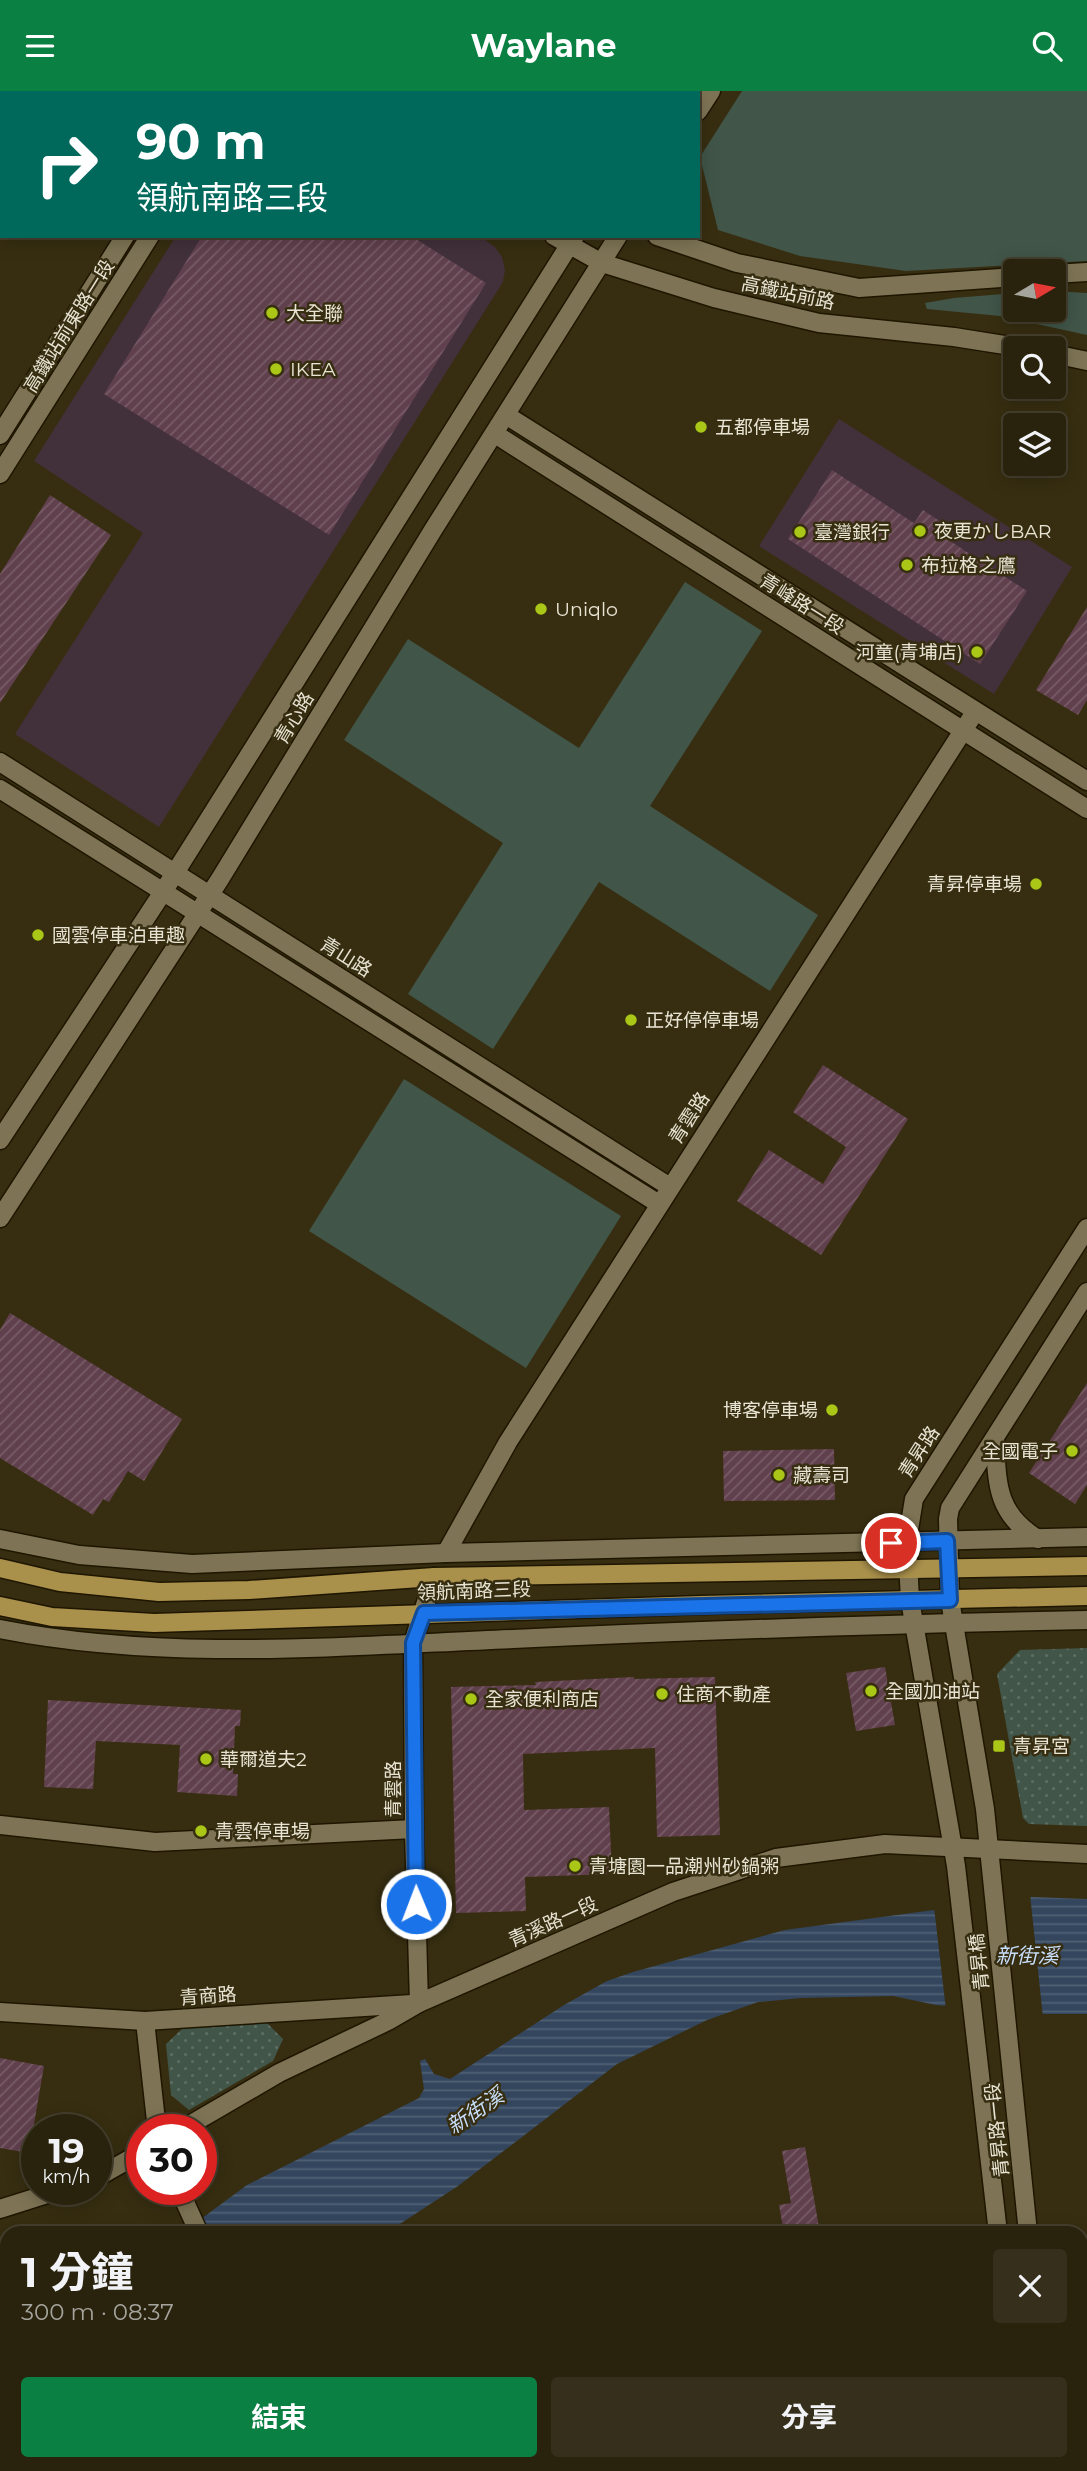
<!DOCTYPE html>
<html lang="zh-TW">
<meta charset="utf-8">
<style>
body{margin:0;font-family:Montserrat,"Noto Sans TC","Noto Sans JP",sans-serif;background:#352f1b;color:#f1f3f6;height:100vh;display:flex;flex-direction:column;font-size:26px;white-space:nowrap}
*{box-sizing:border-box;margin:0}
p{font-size:23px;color:#a5a49d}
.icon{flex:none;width:38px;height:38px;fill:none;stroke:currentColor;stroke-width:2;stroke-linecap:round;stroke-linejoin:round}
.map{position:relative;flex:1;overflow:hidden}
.sheet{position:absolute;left:0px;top:2135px;width:1088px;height:245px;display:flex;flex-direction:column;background:#29220d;border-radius:21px 21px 0 0;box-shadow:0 4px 18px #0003,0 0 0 2px #453f2e}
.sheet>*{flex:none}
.banner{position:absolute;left:0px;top:0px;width:700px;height:147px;box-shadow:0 4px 18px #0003,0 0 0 2px #453f2e;background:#00695c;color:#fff;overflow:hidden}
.needle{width:46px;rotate:80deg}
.buttons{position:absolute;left:1003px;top:168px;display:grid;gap:14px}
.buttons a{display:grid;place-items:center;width:63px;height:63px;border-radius:7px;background:#29220d;box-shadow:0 4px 18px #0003,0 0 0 2px #453f2e;font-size:35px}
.speed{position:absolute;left:21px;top:2023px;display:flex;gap:14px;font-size:35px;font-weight:700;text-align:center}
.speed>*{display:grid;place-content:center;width:91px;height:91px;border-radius:50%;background:#29220d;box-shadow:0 4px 18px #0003,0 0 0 2px #453f2e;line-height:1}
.speed small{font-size:18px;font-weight:400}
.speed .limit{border:10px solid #d22;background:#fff;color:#111}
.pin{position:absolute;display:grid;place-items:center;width:60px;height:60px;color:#fff;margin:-30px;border:4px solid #fff;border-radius:50%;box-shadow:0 2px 7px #0007}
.me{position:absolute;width:77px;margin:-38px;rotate:359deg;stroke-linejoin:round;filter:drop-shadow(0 0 5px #0008)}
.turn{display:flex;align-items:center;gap:24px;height:147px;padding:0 21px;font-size:32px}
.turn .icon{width:91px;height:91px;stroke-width:2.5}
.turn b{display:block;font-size:49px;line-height:60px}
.round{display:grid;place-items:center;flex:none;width:74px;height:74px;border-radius:7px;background:#352f1b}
.head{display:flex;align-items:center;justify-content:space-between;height:119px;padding:0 21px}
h1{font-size:42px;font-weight:700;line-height:52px}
.cta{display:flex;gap:14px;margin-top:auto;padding:14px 21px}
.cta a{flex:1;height:80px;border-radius:7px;background:#0b8043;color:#fff;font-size:28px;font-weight:700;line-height:80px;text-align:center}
.cta a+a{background:#352f1b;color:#f1f3f6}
header{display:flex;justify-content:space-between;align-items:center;height:91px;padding:0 21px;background:#0b8043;color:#fff;font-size:32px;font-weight:700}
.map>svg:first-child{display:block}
</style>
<header><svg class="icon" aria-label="menu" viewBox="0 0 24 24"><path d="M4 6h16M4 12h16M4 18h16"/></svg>Waylane<svg class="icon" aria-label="search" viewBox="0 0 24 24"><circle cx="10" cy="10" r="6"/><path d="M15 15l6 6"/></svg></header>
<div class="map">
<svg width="1087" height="2380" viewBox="0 0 1087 2380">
<defs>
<pattern id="forest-firs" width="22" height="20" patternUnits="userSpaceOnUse" patternTransform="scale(1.75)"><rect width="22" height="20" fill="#466653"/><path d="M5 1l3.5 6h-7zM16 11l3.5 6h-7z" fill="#617c6b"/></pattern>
<pattern id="park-dots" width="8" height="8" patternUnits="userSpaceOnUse" patternTransform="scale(1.75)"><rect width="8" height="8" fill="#415549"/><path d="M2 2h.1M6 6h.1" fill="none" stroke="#5c6d62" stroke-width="1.8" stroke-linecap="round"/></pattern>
<pattern id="water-rules" width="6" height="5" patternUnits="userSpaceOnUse" patternTransform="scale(1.75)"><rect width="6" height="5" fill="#33465e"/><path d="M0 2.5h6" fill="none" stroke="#516174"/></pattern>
<pattern id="building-hatch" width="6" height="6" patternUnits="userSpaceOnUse" patternTransform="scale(1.75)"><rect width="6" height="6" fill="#60404d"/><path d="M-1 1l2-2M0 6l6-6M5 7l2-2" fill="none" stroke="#775b66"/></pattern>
</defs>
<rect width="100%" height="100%" fill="#372e11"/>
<g fill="#42313a">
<path d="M176,145H479L494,155L502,166L505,179L503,191L159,736L15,643L143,442L34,370Z"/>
<path d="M839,328L1072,476L994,603L759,455Z"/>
</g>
<g fill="#415549">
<path d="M53,0H190L56,2Z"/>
<path d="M742,0H1087V170L906,180L800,165L718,139L700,66Z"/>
<path d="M1054,200L1087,202V244L1000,225L927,218L925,212L954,207L1015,202V219H1054Z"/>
<path d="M685,491L762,540L650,715L818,824L770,900L599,791L493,958L408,903L503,752L344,649L408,548L579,657Z"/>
<path d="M404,988L621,1125L526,1277L309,1140Z"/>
</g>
<path fill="url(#forest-firs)" d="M1082,2202H1087V2300L1082,2252Z"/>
<g fill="url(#park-dots)">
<path d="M1087,1557V1735L1029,1733L1023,1727L997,1583L1020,1559Z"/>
<path d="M266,1931L283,1948L273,1970L189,2019L171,2004L166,1953L183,1937Z"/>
</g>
<g fill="url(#water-rules)">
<path d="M1032,1806L1087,1808V1923H1045L936,1914L893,1905L801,1907L758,1911L707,1929L617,1973L458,2095L386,2142H182L247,2094L419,2007L424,1998L420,1970L425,1968L434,1983L450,1988L564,1914L607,1890L633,1881L785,1839Z"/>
<path d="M7,2207V2282L0,2283V2208Z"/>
<path d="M150,2373H256L257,2380H147Z"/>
</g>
<path fill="#372e11" d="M1030,1803L1043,1927L946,1919L934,1816Z"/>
<g fill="url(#building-hatch)">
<path d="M202,145H411L486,192L329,444L104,303Z"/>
<path d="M832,379L914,432L923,419L950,437L944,446L1027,500L980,573L788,448Z"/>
<path d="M50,404L111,444L0,612V483Z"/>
<path d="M1087,516V609L1078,624L1036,599Z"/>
<path d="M823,974L908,1028L821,1164L737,1110L769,1059L823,1093L846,1056L793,1021Z"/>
<path d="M10,1222L182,1328L144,1390L128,1380L109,1411L103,1408L93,1424L0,1367V1239Z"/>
<path d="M1087,1292V1394L1075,1413L1029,1382Z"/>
<path d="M834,1358L835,1409L724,1410L723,1360Z"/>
<path d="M885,1576L895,1634L856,1640L846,1582Z"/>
<path d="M634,1586V1588L715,1586L720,1744L657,1746L655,1657L523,1663L524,1719L609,1716L612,1783L525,1786L526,1820L456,1822L451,1596L536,1594L535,1591Z"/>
<path d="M48,1609L241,1619L240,1635H235L233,1683H238L237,1705L177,1701L180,1654L96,1650L93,1698L44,1696Z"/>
<path d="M0,1967L44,1975L29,2062L0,2057Z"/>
<path d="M805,2056L820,2142H784L779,2114L791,2112L782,2060Z"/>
</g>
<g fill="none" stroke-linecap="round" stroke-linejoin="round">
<g stroke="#1f1600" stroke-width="21">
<g id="minor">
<path d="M320,0L323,2"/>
<path d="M403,0L406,2"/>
<path d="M216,2L217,0"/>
<path d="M241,2L242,0"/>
<path d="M663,2L664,0"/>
<path d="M698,20L711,0"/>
<path d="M554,145L602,172L714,207L819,232L954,246L1024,257"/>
<path d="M657,145L737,172L859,197L1015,186"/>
<path d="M1054,183L1087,181"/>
<path d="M1054,263L1087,270"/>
<path d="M506,324L1087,690"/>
<path d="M495,343L1087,718"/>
<path d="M0,344L125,145"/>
<path d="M0,383L150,145"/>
<path d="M0,671L670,1096"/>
<path d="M0,698L659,1113"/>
<path d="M0,1049L163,801L575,145"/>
<path d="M0,1127L220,788L433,439L618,145"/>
<path d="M995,1348C997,1392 996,1423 1038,1448"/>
<path d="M0,1448L79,1464L192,1473L446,1462L1087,1446"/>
<path d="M446,1462L508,1351L975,621"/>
<path d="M0,1538C168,1571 343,1555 513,1548C704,1539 895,1533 1087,1529"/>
<path d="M0,1734L155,1751L414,1738"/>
<path d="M419,1912L414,1738L413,1552L434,1486"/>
<path d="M0,1921L145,1930L412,1913"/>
<path d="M145,1930L157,2039"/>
<path d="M181,2039L279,1982L388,1930L419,1912L673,1801L776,1767L885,1753L1087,1763"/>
<path d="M96,2087L142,2061"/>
<path d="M179,2098L199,2142"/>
<path d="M0,2118L63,2098"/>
<path d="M998,2142L956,1775L910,1509L907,1451L914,1408L1087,1137"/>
<path d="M1028,2142L985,1718L950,1509L948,1428L950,1417L1087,1201"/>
<path d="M1024,2373V2380"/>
<path d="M1052,2373L1053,2380"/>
</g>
</g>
<g stroke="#1f1600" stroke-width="21">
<g id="major">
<path d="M0,1477L60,1491L159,1501L249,1499L434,1486L1087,1475"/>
<path d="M0,1515L52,1526L154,1532L701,1514L1087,1505"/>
</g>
</g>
<use href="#minor" stroke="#7e7455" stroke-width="18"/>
<use href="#major" stroke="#a9904b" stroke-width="18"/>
</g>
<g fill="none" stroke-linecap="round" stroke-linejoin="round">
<g stroke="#114b97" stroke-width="18">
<path id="route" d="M416,1813L413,1552L424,1522L950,1509L947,1450L891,1452"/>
</g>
<use href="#route" stroke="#1a73e8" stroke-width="12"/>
</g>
<g fill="#aac718" stroke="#372e11" stroke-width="2.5">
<circle cx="272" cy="222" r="7"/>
<circle cx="276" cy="278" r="7"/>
<circle cx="701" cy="336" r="7"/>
<circle cx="920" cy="440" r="7"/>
<circle cx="800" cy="441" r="7"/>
<circle cx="907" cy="474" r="7"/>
<circle cx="541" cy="518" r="7"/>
<circle cx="977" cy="561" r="7"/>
<circle cx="1036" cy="793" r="7"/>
<circle cx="38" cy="844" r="7"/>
<circle cx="631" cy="929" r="7"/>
<circle cx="832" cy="1319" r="7"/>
<circle cx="1072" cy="1360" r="7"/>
<circle cx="779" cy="1384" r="7"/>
<circle cx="871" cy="1600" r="7"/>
<circle cx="662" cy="1603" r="7"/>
<circle cx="471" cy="1608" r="7"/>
<rect x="992" y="1648" width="14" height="14" rx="3.5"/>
<circle cx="206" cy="1668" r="7"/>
<circle cx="201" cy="1740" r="7"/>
<circle cx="575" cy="1775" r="7"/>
</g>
<g text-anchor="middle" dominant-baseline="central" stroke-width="5" stroke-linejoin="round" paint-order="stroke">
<g font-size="19" fill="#e8e3d2" stroke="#372e11">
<text transform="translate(788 202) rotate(12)">高鐵站前路</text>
<text transform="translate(69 235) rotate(-58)">高鐵站前東路一段</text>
<text transform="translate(802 513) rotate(32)">青峰路一段</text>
<text transform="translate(294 627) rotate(-59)">青心路</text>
<text transform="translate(346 866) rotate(32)">青山路</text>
<text transform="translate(689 1027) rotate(-57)">青雲路</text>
<text transform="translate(919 1361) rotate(-57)">青昇路</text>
<text transform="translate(474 1500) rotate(-2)">領航南路三段</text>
<text transform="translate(393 1698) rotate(-90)">青雲路</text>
<text transform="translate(553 1831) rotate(-24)">青溪路一段</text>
<text transform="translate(979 1871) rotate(-96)">青昇橋</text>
<text transform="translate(208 1905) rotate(-4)">青商路</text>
<text transform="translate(997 2039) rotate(-96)">青昇路一段</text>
</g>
<g font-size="19" fill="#e8e3d2" stroke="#372e11" text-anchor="start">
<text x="286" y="222">大全聯</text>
<text x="290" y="278">IKEA</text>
<text x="715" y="336">五都停車場</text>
<text x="934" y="440">夜更かしBAR</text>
<text x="814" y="441">臺灣銀行</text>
<text x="921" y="474">布拉格之鷹</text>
<text x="555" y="518">Uniqlo</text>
<text x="963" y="561" text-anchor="end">河童(青埔店)</text>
<text x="1022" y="793" text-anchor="end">青昇停車場</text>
<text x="52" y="844">國雲停車泊車趣</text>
<text x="645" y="929">正好停停車場</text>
<text x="818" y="1319" text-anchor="end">博客停車場</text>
<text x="1058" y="1360" text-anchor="end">全國電子</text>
<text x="793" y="1384">藏壽司</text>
<text x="885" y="1600">全國加油站</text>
<text x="676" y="1603">住商不動產</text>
<text x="485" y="1608">全家便利商店</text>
<text x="1013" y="1655">青昇宮</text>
<text x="220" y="1668">華爾道夫2</text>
<text x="215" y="1740">青雲停車場</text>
<text x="589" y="1775">青塘園一品潮州砂鍋粥</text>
</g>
<g font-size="21" font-style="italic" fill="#c7defb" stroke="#372e11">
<text x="1027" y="1864">新街溪</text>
<text transform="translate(475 2020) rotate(-34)">新街溪</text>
</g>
</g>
</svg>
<div class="buttons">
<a><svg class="needle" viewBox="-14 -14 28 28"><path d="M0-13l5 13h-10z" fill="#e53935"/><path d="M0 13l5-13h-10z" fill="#a5a49d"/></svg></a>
<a><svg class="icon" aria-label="search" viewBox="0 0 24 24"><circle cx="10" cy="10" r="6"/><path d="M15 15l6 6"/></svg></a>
<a><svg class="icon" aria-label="layers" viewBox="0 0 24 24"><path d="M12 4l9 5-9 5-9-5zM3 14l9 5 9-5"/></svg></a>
</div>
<div class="speed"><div>19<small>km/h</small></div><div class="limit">30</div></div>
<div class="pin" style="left:891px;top:1452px;background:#d93025"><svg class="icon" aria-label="arrive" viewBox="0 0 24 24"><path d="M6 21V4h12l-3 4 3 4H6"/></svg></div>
<svg class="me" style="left:416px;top:1813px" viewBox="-20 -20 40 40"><circle r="17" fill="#1a73e8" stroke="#fff" stroke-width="3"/><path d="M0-11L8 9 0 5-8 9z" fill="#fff"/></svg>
<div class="banner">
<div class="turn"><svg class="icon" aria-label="right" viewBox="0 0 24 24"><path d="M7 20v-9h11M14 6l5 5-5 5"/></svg><div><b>90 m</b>領航南路三段</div></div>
</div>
<section class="sheet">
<div class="head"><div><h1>1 分鐘</h1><p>300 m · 08:37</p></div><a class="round"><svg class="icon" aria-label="close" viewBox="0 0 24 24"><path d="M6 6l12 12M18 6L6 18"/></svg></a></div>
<div class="cta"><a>結束</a><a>分享</a></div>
</section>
</div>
